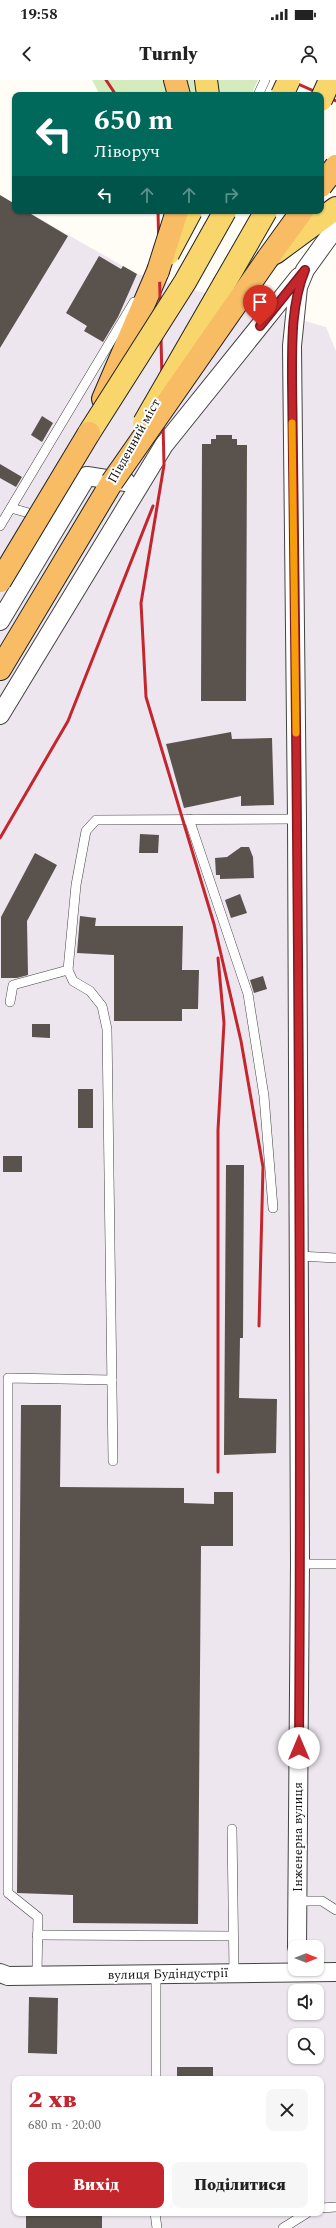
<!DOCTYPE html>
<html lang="uk">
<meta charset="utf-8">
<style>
body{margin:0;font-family:Spectral,serif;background:#f6f6f6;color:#222;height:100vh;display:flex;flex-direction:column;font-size:15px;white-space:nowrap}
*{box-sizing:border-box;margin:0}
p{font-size:13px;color:#767676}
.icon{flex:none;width:22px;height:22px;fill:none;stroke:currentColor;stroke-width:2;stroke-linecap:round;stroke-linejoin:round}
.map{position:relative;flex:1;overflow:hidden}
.panel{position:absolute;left:12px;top:1996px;width:312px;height:140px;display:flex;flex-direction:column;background:#fff;border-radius:8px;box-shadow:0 1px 3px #0004}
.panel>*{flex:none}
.guide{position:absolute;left:12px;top:12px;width:312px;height:122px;border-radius:8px;box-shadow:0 1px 3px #0004;background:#00695c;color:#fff;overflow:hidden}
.needle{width:26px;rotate:90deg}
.fabs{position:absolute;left:288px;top:1860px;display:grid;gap:8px}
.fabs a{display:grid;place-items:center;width:36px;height:36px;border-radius:8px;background:#fff;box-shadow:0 1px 3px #0004;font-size:20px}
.pin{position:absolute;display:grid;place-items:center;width:34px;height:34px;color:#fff;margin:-41px -17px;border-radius:50% 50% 50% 0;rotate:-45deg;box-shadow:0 0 4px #0007}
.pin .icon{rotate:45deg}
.me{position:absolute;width:44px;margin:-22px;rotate:0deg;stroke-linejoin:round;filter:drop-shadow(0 0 3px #0008)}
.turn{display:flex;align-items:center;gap:14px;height:84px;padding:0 16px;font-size:18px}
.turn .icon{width:52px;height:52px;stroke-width:2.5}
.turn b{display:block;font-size:28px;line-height:34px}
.lanes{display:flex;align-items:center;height:38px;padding:0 16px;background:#0003;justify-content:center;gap:20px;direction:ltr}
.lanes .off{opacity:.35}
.round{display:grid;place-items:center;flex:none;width:42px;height:42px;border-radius:8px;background:#f6f6f6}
.head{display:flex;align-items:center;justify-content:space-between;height:68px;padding:0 16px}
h1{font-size:24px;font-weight:800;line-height:30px;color:#c4262e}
.cta{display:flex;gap:8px;margin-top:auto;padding:8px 16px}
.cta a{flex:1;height:46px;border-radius:8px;background:#c4262e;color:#fff;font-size:16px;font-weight:800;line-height:46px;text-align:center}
.cta a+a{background:#f6f6f6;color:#222}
.status{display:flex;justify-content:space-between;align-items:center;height:28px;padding:0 20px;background:#fff;direction:ltr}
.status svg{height:11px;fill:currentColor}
header{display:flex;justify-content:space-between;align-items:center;height:52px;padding:0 16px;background:#fff;font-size:18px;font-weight:800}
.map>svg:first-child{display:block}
</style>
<div class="status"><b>19:58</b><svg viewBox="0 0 49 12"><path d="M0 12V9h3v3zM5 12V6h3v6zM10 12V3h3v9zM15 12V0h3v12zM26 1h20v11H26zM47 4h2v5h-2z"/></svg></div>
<header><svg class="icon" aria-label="back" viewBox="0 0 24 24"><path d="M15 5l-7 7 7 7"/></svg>Turnly<svg class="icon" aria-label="person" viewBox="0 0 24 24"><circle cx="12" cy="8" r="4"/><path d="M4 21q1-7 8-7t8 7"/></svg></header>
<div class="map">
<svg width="336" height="2148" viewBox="0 0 336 2148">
<rect width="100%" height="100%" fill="#fffdf5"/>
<path fill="#eee6ef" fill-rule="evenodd" d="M0,115L15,131H26L137,194L326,247L336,271V2148H0ZM295,1867H317V1889H295ZM295,1911H317V1933H295ZM295,1955H317V1977H295ZM15,1999H321V2133H15Z"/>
<path fill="#d5ebbd" d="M92,0H258L251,15H100Z"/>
<g fill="#5a524d">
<path d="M0,115L15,124V131H26L68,156L0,268Z"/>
<path d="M99,176L121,189L123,186L137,194L118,237L103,262L84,251L87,246L66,233Z"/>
<path d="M42,336L53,343L42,362L31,355Z"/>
<path d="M216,355H232V359H237V365H247L246,621H201L202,364H211V359H216Z"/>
<path d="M0,384L22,397L16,407L0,398Z"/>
<path d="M231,652L232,659L272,658L274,725L241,726V716L184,728L166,664Z"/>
<path d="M140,754L159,755L158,773H139Z"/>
<path d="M241,767H249L253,777L254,798L220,799V795H216L215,778L227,777Z"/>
<path d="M35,773L57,785L27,841L28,895L17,898H1V837Z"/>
<path d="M240,814L247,833L231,838L225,820Z"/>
<path d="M80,836L96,838L95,846H183L182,890H199L198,929H182V941H114V875L77,873Z"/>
<path d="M263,896L267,909L254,913L250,900Z"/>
<path d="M32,944H50V958L32,957Z"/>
<rect x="78" y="1009" width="15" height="39"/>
<rect x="3" y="1076" width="19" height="16"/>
<path d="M226,1085H244L243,1258H240L239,1318L277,1319L276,1373L224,1375Z"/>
<path d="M21,1325H61L60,1407L184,1408V1423L214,1424V1412H233V1466H201L198,1844L73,1843V1815L17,1813Z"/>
<path d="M29,1917L58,1918L57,1974L28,1973Z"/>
<rect x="177" y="1987" width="36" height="12"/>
<rect x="26" y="2133" width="76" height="15"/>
</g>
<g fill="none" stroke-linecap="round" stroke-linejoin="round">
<g stroke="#444" stroke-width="10">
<g id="service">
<path d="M258,15L265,0"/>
<path d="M11,428L39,436"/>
<path d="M0,446L134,222"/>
<path d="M189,739L248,914L264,1016L273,1128"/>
<path d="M10,922L13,905L68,890"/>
<path d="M299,1176L336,1178"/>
<path d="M113,1381L107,949L102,926L90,911L73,901L68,890L76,805L86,751L96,740L297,739"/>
<path d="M300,1484H336"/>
<path d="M232,1749L234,1893"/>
<path d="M297,1821H322L336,1830"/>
<path d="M37,1855L233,1856"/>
<path d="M37,1895L38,1837L8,1813V1298L112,1300"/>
<path d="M156,1999V1894"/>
<path d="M321,2128L336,2127"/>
<path d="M155,2133L157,2148"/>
<path d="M283,2148L307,2133"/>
</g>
</g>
<g stroke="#444" stroke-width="20">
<g id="minor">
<path d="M0,541L87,396L126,402"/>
<path d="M0,635L164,365L299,197"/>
<path d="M297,1867L300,1484L297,739L292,266L298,207L305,190L336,147"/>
<path d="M0,1893L8,1896L336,1892"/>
</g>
</g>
<g stroke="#222" stroke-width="24">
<g id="primary">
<path d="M206,0L208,15"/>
<path d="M275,173L336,128"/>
</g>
</g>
<g stroke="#222" stroke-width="24">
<g id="trunk">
<path d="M175,0L179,15"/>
<path d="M268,178L302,131"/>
<path d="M103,319L158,191"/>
<path d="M0,589L112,402"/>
</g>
</g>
<use href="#service" stroke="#fff" stroke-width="9"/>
<use href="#minor" stroke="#fff" stroke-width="18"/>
<use href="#primary" stroke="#f9d66b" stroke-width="22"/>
<use href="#trunk" stroke="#f7bc64" stroke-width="22"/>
<g stroke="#c4262e" stroke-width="3">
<path d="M106,0L116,15"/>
<path d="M289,0L336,21"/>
<path d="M158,131L164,385L141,523L146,617L214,844L241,961L263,1087L259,1246"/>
<path d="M0,758L68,641L153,426"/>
<path d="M218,878L224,943L218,1050V1392"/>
</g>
<g stroke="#222" stroke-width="24" stroke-linecap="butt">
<g id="primary-bridge">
<path d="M282,15L289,0"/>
<path d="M321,20L330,0"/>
<path d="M168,174L191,131"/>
<path d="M144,343L266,131"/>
<path d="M89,353L185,202L225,131"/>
</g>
</g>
<g stroke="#222" stroke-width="24" stroke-linecap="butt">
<g id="trunk-bridge">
<path d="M321,106L336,86"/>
<path d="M158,191L177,131"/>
<path d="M112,402L268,178"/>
<path d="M0,501L89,353"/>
</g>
</g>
<use href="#primary-bridge" stroke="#f9d66b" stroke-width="22"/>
<use href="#trunk-bridge" stroke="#f7bc64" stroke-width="22"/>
</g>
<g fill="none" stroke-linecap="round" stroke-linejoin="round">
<g stroke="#7f191e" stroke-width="10">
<path id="route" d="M260,246L305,190C291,224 292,264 292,300C298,756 302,1212 299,1668"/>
</g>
<use href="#route" stroke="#c4262e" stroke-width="7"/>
<path stroke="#f59e0b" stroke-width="7" d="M292,343L296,653"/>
</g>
<g text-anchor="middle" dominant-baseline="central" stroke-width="4" stroke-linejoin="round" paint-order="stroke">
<g font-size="13" fill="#111" stroke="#fff">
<text transform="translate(134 361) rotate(-61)">Південний міст</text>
<text transform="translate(298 1757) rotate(-90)">Інженерна вулиця</text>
<text transform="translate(168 1894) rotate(-1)">вулиця Будіндустрії</text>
</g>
</g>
</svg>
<div class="fabs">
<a><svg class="needle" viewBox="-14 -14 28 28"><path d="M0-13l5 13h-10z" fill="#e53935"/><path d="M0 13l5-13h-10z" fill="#767676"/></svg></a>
<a><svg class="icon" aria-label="sound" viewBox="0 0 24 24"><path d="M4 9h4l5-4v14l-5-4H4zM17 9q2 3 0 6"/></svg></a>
<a><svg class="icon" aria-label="search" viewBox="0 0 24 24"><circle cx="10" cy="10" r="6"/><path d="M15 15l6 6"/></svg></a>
</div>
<div class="pin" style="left:260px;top:246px;background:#d93025"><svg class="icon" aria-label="arrive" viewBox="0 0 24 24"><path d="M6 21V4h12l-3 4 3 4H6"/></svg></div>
<svg class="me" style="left:299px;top:1668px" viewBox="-20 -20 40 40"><circle r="19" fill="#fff"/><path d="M0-13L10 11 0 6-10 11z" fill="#c4262e"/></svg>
<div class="guide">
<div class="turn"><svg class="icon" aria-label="left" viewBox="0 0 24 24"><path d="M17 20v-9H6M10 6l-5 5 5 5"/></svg><div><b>650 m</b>Ліворуч</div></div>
<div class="lanes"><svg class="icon" aria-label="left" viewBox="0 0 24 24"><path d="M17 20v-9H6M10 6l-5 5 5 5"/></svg><svg class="icon off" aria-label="ahead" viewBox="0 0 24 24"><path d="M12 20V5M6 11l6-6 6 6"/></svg><svg class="icon off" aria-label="ahead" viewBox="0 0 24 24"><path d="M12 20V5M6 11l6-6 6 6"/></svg><svg class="icon off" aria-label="right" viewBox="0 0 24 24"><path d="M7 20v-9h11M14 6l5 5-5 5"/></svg></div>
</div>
<section class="panel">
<div class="head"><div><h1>2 хв</h1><p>680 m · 20:00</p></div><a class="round"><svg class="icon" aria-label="close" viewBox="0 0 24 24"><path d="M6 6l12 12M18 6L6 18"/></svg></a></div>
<div class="cta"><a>Вихід</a><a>Поділитися</a></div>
</section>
</div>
